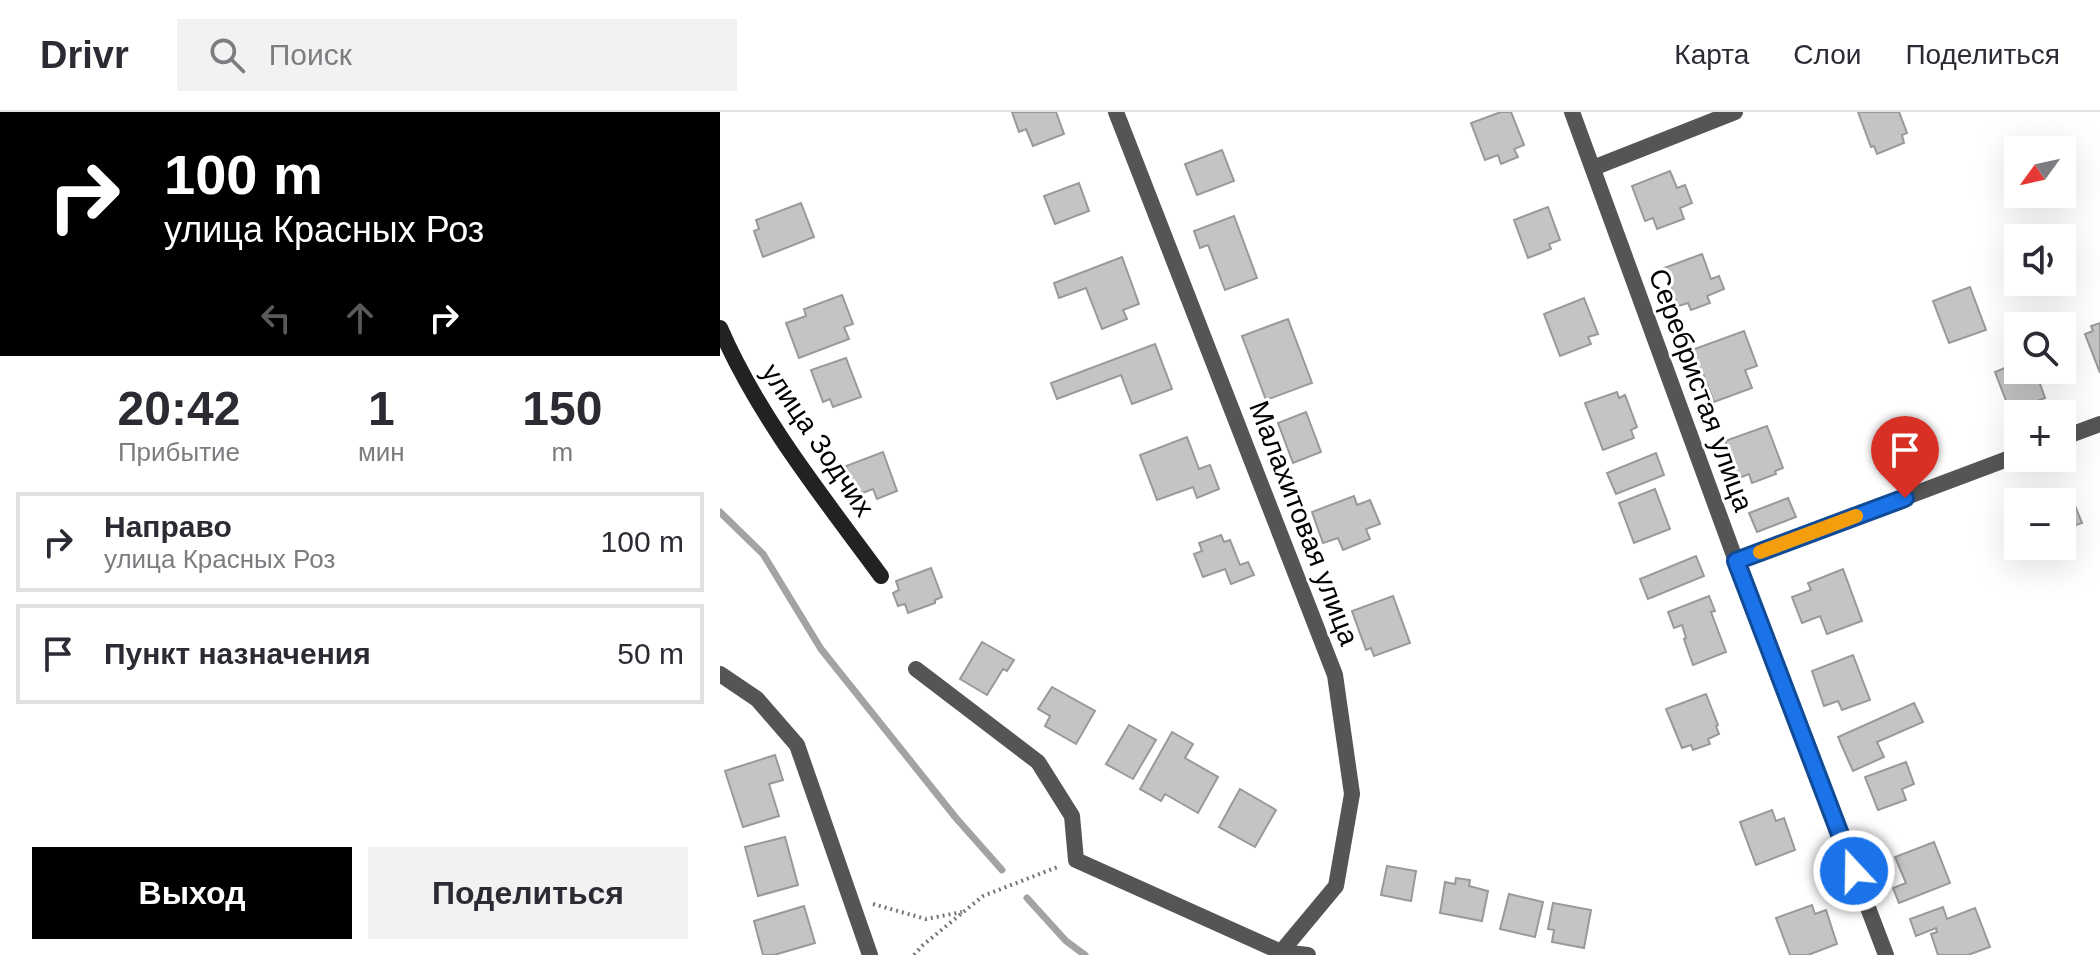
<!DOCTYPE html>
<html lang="ru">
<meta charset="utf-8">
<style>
body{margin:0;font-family:Helvetica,sans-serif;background:#f2f2f3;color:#2b2b33;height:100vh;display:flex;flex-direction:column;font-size:30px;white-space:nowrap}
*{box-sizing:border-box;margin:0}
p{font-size:26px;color:#7c7c81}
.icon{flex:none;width:44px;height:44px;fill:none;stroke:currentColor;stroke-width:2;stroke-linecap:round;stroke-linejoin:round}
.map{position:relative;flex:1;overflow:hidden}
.drawer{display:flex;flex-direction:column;background:#fff;width:720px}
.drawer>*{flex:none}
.guide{background:#000;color:#fff;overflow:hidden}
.needle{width:52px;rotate:237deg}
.controls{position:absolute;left:1284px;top:24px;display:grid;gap:16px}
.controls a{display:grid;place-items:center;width:72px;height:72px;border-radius:0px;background:#fff;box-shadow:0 8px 32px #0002;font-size:40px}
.pin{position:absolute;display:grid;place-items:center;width:68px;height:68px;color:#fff;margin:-82px -34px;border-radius:50% 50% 50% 0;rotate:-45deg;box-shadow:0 0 8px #0007}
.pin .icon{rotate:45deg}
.me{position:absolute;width:88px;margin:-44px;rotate:339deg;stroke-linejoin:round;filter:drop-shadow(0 0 6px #0008)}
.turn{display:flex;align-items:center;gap:28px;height:168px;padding:0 32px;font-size:36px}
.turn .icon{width:104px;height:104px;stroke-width:2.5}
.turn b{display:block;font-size:56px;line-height:68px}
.lanes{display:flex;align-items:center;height:76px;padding:0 32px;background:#0003;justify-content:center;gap:40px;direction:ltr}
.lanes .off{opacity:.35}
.eta{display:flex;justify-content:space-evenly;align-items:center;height:136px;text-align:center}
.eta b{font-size:48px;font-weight:700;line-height:56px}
.primary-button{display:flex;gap:16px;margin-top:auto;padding:16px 32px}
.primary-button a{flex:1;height:92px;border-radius:0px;background:#000;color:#fff;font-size:32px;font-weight:700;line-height:92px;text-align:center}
.primary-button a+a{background:#f2f2f3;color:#2b2b33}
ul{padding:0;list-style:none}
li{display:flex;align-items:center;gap:24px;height:100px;margin:0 16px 12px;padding:0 16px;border:4px solid #e1e1e2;border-radius:0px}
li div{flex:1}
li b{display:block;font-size:30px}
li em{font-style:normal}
header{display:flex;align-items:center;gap:48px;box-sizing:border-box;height:112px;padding:0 40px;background:#fff;border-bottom:2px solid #e1e1e2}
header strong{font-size:38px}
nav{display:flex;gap:44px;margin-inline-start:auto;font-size:28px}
.search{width:560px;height:72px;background:#f2f2f3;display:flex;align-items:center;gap:20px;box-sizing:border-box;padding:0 28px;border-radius:0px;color:#7c7c81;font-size:30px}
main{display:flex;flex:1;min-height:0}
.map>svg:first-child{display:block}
</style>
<header>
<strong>Drivr</strong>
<div class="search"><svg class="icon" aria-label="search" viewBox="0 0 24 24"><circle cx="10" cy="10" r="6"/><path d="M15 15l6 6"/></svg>Поиск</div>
<nav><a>Карта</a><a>Слои</a><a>Поделиться</a></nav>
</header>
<main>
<section class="drawer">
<div class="guide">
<div class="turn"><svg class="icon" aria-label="right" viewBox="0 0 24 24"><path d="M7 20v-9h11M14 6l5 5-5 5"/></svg><div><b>100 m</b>улица Красных Роз</div></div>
<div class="lanes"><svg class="icon off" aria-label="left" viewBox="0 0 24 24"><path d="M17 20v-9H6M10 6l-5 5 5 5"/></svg><svg class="icon off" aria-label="ahead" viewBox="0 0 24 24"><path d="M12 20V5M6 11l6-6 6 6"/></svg><svg class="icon" aria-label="right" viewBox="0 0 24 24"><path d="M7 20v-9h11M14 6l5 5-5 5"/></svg></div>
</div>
<div class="eta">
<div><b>20:42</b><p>Прибытие</p></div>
<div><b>1</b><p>мин</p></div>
<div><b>150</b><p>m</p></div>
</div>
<ul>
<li><svg class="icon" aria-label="right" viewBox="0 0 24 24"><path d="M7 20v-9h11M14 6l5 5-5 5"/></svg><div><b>Направо</b><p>улица Красных Роз</p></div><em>100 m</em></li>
<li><svg class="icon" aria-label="arrive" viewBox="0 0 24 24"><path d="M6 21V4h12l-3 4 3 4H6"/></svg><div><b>Пункт назначения</b></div><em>50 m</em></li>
</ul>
<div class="primary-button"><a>Выход</a><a>Поделиться</a></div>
</section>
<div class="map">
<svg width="1380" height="843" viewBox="0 0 1380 843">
<rect width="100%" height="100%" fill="#fff"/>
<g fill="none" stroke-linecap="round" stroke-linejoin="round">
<g stroke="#a3a3a3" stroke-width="7">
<path d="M0,400L43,442L101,537L236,706L282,758"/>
<path d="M307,786L346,829L365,843"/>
</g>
</g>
<g fill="#c4c4c4" stroke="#999" stroke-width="2">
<path d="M292,0H336L344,22L313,34L306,17L299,20Z"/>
<path d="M781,0H791L804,33L794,37L798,45L781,52L778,43L765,48L751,11Z"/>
<path d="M1138,0H1179L1187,21L1182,23L1184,31L1157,42L1154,34L1151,35Z"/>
<path d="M502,38L514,69L477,83L465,52Z"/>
<path d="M950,59L957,76L965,73L972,91L960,96L964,107L937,117L933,106L925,109L912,74Z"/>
<path d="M359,71L369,99L335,112L324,84Z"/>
<path d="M81,91L94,125L43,145L34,119L39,117L36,108Z"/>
<path d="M828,95L840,128L829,132L831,137L808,146L794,108Z"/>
<path d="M514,104L537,166L505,178L488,133L480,136L474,119Z"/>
<path d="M982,142L991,167L999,164L1004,177L987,184L990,191L971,198L968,191L958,194L944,156Z"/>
<path d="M402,145L419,192L403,198L407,207L382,217L366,176L339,186L334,171Z"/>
<path d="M1250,175L1266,218L1229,231L1213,189Z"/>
<path d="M122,183L133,212L124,215L129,227L79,246L66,211L86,204L84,197Z"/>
<path d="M864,186L878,222L868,225L871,232L840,244L824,202Z"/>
<path d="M568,207L592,271L546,288L522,224Z"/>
<path d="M1380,211V261L1365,222L1373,219L1371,214Z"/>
<path d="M1024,219L1037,254L1025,258L1032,276L994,290L982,259L977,261L969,239Z"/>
<path d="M435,232L452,277L412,292L401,263L337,287L331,271Z"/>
<path d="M126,246L141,285L113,295L110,287L103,290L91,258Z"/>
<path d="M1294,252L1298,258H1315L1325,286L1290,299L1275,260Z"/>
<path d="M897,280L899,286L905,283L917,315L911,318L914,326L883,338L865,291Z"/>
<path d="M586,300L601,340L573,351L558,311Z"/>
<path d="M1047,314L1063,356L1055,359L1056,362L1032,371L1029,362L1019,366L1005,329Z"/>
<path d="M467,325L479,357L490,353L499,377L477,386L473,375L437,388L420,343Z"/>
<path d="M163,340L177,379L157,387L153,377L137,383L126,354Z"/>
<path d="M936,341L944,363L896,382L887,361Z"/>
<path d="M935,377L950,417L914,431L899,391Z"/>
<path d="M1350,381L1362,411L1342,418V390H1326Z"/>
<path d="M634,384L637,393L650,388L660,412L646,417L650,427L623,438L618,426L603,431L592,400Z"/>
<path d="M1068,386L1076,405L1037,420L1029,401Z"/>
<path d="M501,423L504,430L510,428L520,453L528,450L534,463L511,472L505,457L483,465L474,442L482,439L479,431Z"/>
<path d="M976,444L984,464L928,487L920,467Z"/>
<path d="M211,456L222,485L215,488V491L188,501L185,492L178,494L173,481L179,478L176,469Z"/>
<path d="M1123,457L1142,509L1107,522L1100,504L1082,511L1072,485L1091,478L1088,471Z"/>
<path d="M673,484L690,531L654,544L651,536L646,538L632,499Z"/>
<path d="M989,484L995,499L991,500L1006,540L973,553L964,527L966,526L962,513L954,516L948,500Z"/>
<path d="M262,530L294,548L287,559L283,557L267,583L240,567Z"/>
<path d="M1133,543L1150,588L1122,598L1118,589L1104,594L1092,559Z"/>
<path d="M332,575L375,599L356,632L325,614L330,604L318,597Z"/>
<path d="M986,582L998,613L996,614L999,622L988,627L990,632L973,638L971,633L962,636L946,597Z"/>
<path d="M1194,591L1203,610L1157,630L1164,645L1133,659L1118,625Z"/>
<path d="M409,613L436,628L413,667L386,652Z"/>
<path d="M452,620L473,632L465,646L498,665L478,701L445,682L441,689L420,677Z"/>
<path d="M55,643L63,668L49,672L59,704L23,715L5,659Z"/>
<path d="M1186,650L1194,672L1182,677L1186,688L1158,698L1145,665Z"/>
<path d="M520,677L556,698L535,735L499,715Z"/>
<path d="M1052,698L1056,709L1064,706L1075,738L1036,753L1020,710Z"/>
<path d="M65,725L78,773L38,784L25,735Z"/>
<path d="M1214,730L1230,771L1179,791L1173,776L1186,771L1175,745Z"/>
<path d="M667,754L696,759L691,789L661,783Z"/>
<path d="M736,766L750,768L749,774L768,779L762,809L720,801L725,770L735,772Z"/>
<path d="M789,782L823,790L815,825L780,817Z"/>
<path d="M833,791L871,798L864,836L832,830L834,818L828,817Z"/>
<path d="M1092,793L1095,802L1106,798L1117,832L1088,843H1070L1056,806Z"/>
<path d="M84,794L95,831L54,843H43L34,809Z"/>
<path d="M1223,795L1227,807L1255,796L1270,835L1248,843H1218L1211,822L1217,820L1216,816L1196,824L1190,807Z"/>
</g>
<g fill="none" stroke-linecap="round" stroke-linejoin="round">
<g stroke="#777" stroke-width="4" stroke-dasharray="2 4" stroke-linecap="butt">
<path d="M153,792L206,807L242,800"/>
<path d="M194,843L203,833L263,784L340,754"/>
</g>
<g stroke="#555" stroke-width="16">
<path d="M396,0L615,563L632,682L616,774L561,840"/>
<path d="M852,0L1016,449L1166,843"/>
<path d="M873,56L1015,0"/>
<path d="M1342,326L1380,312"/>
<path d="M1016,449L1298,343"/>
<path d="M196,557L318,650L352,704L356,748L561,840L588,843"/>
<path d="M0,562L37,587L77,633L150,843"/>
</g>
<path stroke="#222" stroke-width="16" d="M0,216C39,306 103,385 161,464"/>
</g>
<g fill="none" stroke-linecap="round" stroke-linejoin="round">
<g stroke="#114b97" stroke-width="20">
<path id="route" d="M1134,759L1016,449L1185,386"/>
</g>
<use href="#route" stroke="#1a73e8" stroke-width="14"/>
<path stroke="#f59e0b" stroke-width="14" d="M1040,440L1136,404"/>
</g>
<g text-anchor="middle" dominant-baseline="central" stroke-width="6" stroke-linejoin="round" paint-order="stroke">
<g font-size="28" fill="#000" stroke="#fff">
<text transform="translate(981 278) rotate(70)">Серебристая улица</text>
<text transform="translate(98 328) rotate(56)">улица Зодчих</text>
<text transform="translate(584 411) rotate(69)">Малахитовая улица</text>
</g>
</g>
</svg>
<div class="controls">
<a><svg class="needle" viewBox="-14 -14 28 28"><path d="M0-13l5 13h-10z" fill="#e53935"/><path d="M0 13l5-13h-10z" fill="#7c7c81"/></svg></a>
<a><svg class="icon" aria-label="sound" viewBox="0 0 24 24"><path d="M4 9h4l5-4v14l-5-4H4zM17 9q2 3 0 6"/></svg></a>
<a><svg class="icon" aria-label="search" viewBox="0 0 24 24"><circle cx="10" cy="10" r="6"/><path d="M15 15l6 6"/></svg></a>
<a>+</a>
<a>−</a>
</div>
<div class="pin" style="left:1185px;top:386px;background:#d93025"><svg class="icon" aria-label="arrive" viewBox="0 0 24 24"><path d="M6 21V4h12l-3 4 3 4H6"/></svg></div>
<svg class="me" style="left:1134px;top:759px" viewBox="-20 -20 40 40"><circle r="17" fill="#1a73e8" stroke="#fff" stroke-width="3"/><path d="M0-11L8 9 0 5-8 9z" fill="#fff"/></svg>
</div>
</main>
